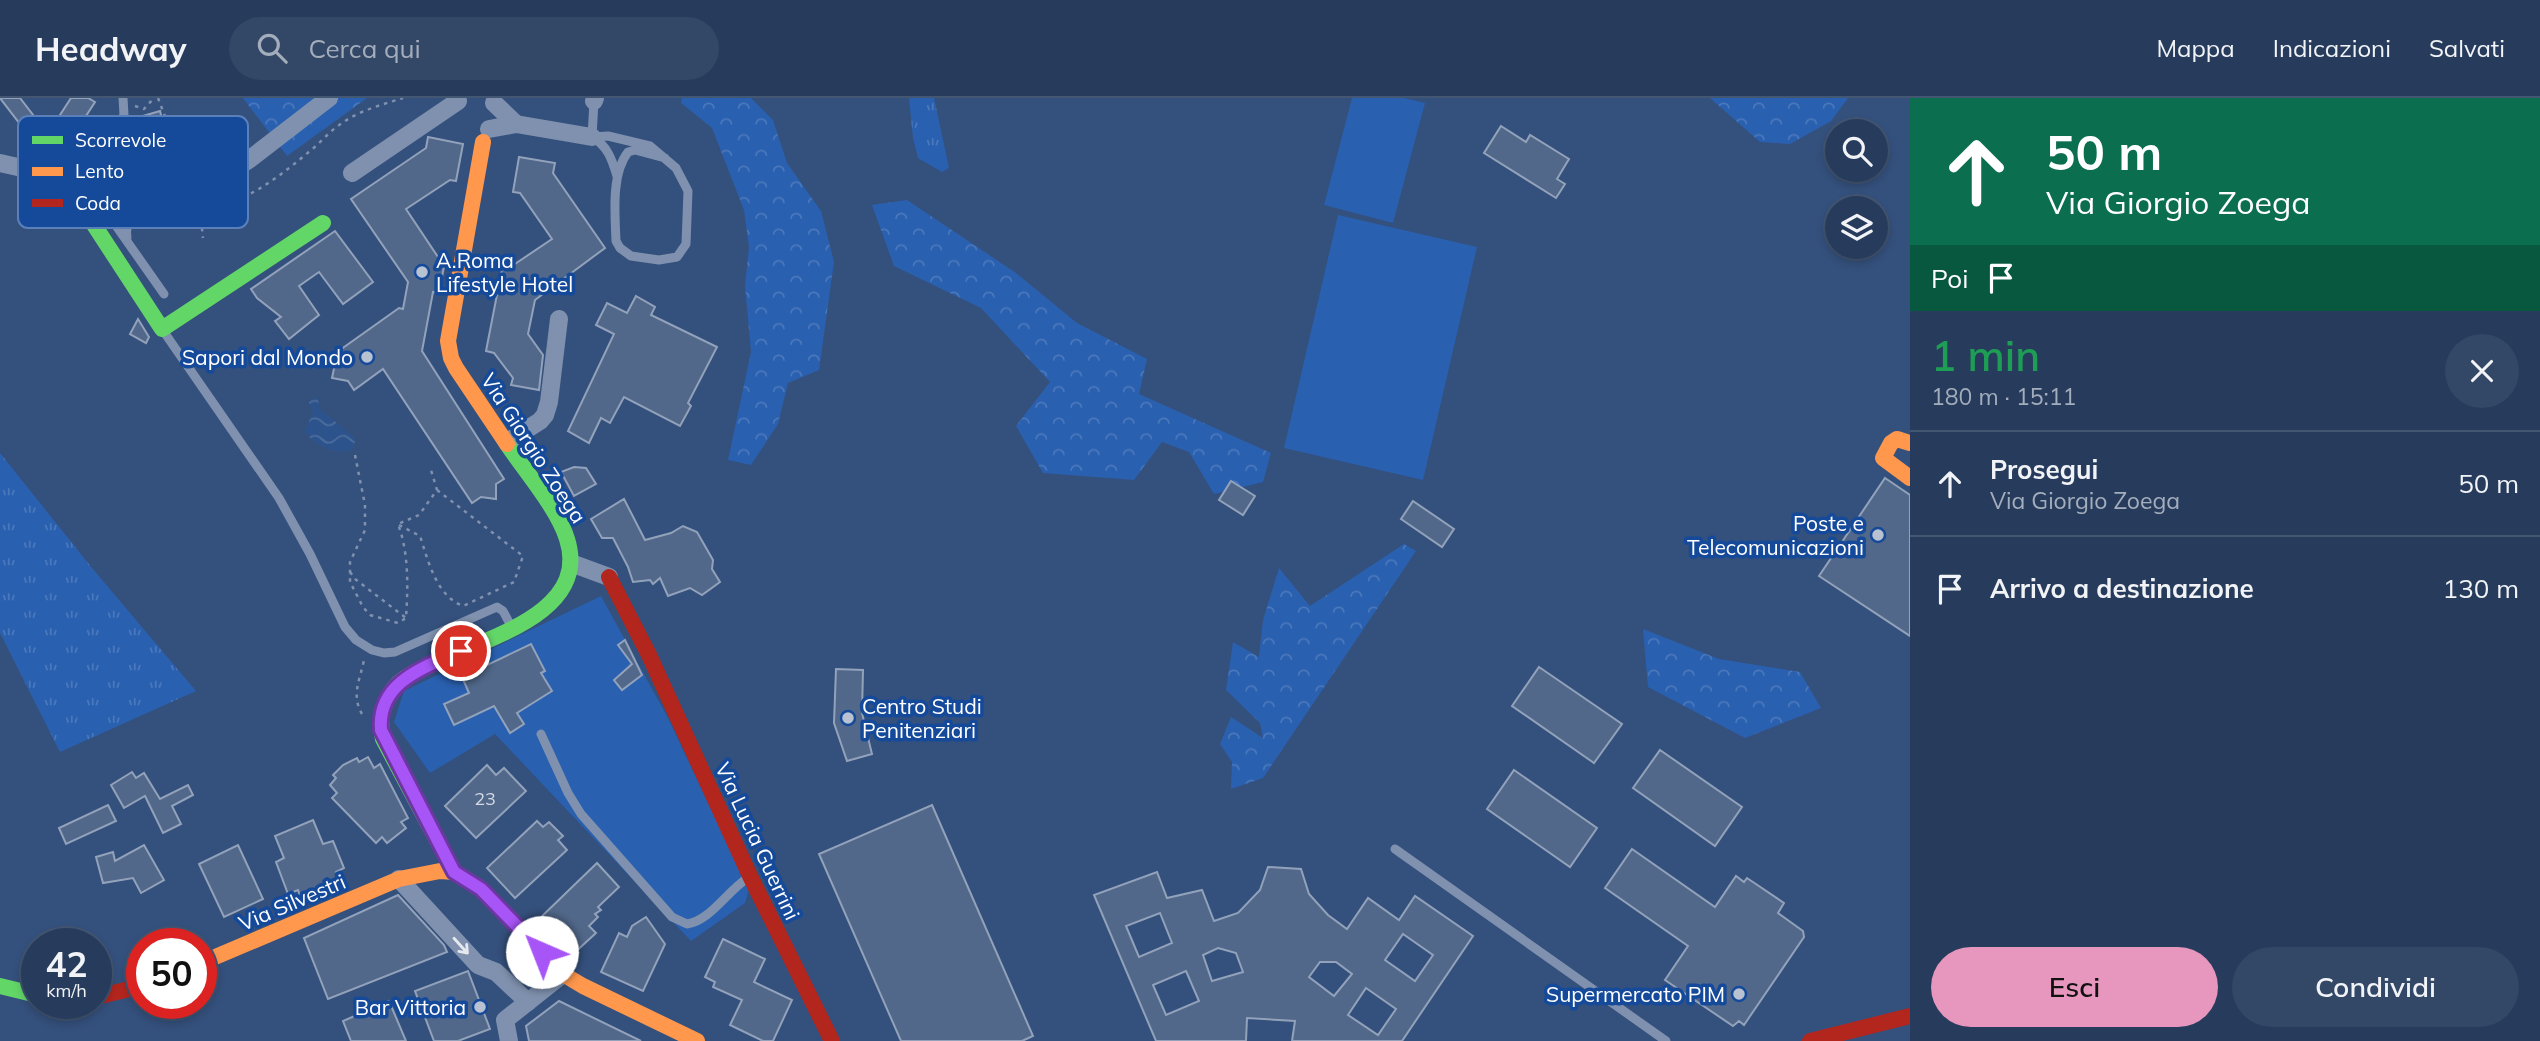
<!DOCTYPE html>
<html lang="it">
<meta charset="utf-8">
<style>
body{margin:0;font-family:Mulish,sans-serif;background:#334766;color:#f1f3f6;height:100vh;display:flex;flex-direction:column;font-size:26px;white-space:nowrap}
*{box-sizing:border-box;margin:0}
p{font-size:23px;color:#a4adbc}
.icon{flex:none;width:38px;height:38px;fill:none;stroke:currentColor;stroke-width:2;stroke-linecap:round;stroke-linejoin:round}
.map{position:relative;flex:1;overflow:hidden}
.drawer{display:flex;flex-direction:column;background:#273c5d;width:630px}
.drawer>*{flex:none}
.hud{background:#0b6e4f;color:#fff;overflow:hidden}
.buttons{position:absolute;left:1825px;top:21px;display:grid;gap:14px}
.buttons a{display:grid;place-items:center;width:63px;height:63px;border-radius:50%;background:#273c5d;box-shadow:0 4px 10px #0003,0 0 0 2px #435672;font-size:35px}
.speed{position:absolute;left:21px;top:830px;display:flex;gap:14px;font-size:35px;font-weight:700;text-align:center}
.speed>*{display:grid;place-content:center;width:91px;height:91px;border-radius:50%;background:#273c5d;box-shadow:0 4px 10px #0003,0 0 0 2px #435672;line-height:1}
.speed small{font-size:18px;font-weight:400}
.speed .limit{border:10px solid #d22;background:#fff;color:#111}
.pin{position:absolute;display:grid;place-items:center;width:60px;height:60px;color:#fff;margin:-30px;border:4px solid #fff;border-radius:50%;box-shadow:0 2px 7px #0007}
.me{position:absolute;width:77px;margin:-38px;rotate:316deg;stroke-linejoin:round;filter:drop-shadow(0 0 5px #0008)}
.turn{display:flex;align-items:center;gap:24px;height:147px;padding:0 21px;font-size:32px}
.turn .icon{width:91px;height:91px;stroke-width:2.5}
.turn b{display:block;font-size:49px;line-height:60px}
.then{display:flex;align-items:center;height:66px;padding:0 21px;background:#0003;gap:14px;font-size:26px}
.round{display:grid;place-items:center;flex:none;width:74px;height:74px;border-radius:37px;background:#334766}
.overview{display:flex;align-items:center;justify-content:space-between;height:119px;padding:0 21px}
h1{font-size:42px;font-weight:600;line-height:52px;color:#1e9e55}
.primary-button{display:flex;gap:14px;margin-top:auto;padding:14px 21px}
.primary-button a{flex:1;height:80px;border-radius:42px;background:#e797bd;color:#111;font-size:28px;font-weight:600;line-height:80px;text-align:center}
.primary-button a+a{background:#334766;color:#f1f3f6}
ul{padding:0;list-style:none}
li{display:flex;align-items:center;gap:21px;height:105px;padding:0 21px;border-top:2px solid #435672}
li div{flex:1}
li b{display:block;font-size:26px}
li em{font-style:normal}
header{display:flex;align-items:center;gap:42px;box-sizing:border-box;height:98px;padding:0 35px;background:#273c5d;border-bottom:2px solid #435672}
header strong{font-size:33px}
nav{display:flex;gap:38px;margin-inline-start:auto;font-size:24px}
.search{width:490px;height:63px;background:#334766;display:flex;align-items:center;gap:18px;box-sizing:border-box;padding:0 24px;border-radius:38px;color:#a4adbc;font-size:26px}
main{display:flex;flex:1;min-height:0}
.map>svg:first-child{display:block}
</style>
<header>
<strong>Headway</strong>
<div class="search"><svg class="icon" aria-label="search" viewBox="0 0 24 24"><circle cx="10" cy="10" r="6"/><path d="M15 15l6 6"/></svg>Cerca qui</div>
<nav><a>Mappa</a><a>Indicazioni</a><a>Salvati</a></nav>
</header>
<main>
<div class="map">
<svg width="1910" height="943" viewBox="0 0 1910 943">
<defs>
<pattern id="grass-tufts" width="24" height="20" patternUnits="userSpaceOnUse" patternTransform="scale(1.75)"><rect width="24" height="20" fill="#2a60b0"/><path d="M3 7l-1-3M5 7V3M7 7l1-3M15 17l-1-3M17 17v-4M19 17l1-3" fill="none" stroke="#4a78bc"/></pattern>
<pattern id="forest-crowns" width="20" height="18" patternUnits="userSpaceOnUse" patternTransform="scale(1.75)"><rect width="20" height="18" fill="#2a60b0"/><path d="M2 6a3 3 0 1 1 6 0M12 15a3 3 0 1 1 6 0" fill="none" stroke="#4a78bc"/></pattern>
<pattern id="water-waves" width="16" height="10" patternUnits="userSpaceOnUse" patternTransform="scale(1.75)"><rect width="16" height="10" fill="#2d538c"/><path d="M0 5q4-4 8 0t8 0" fill="none" stroke="#4c6d9d"/></pattern>
</defs>
<rect width="100%" height="100%" fill="#34507c"/>
<g fill="url(#grass-tufts)">
<path d="M909,0H934L949,70L942,74L918,60L913,40Z"/>
<path d="M0,355L92,470L196,593L60,654L0,535Z"/>
</g>
<g fill="url(#forest-crowns)">
<path d="M243,0H367L287,58Z"/>
<path d="M682,0H751L773,22L787,65L821,113L834,164L819,272L788,285L778,326L751,367L728,362L751,254L745,188L749,149L744,112L712,30L681,5Z"/>
<path d="M1710,0H1848L1831,23L1790,46L1760,44Z"/>
<path d="M907,102L1016,175L1077,225L1147,261L1139,296L1271,355L1263,384L1214,396L1189,354L1162,344L1134,382L1043,375L1016,328L1050,284L981,210L894,168L872,107Z"/>
<path d="M1404,446L1416,453L1263,680L1231,691L1232,664L1220,646L1231,619L1263,640L1260,625L1226,592L1233,544L1259,559L1263,522L1279,470L1310,508Z"/>
<path d="M1643,531L1719,561L1800,574L1821,610L1745,640L1648,589Z"/>
</g>
<g fill="#2a60b0">
<path d="M1352,0H1404L1425,5L1393,125L1324,107Z"/>
<path d="M1338,117L1477,149L1423,382L1284,350Z"/>
<path d="M601,498L668,620L749,791L745,805L691,843L495,636L430,675L394,624L404,593Z"/>
</g>
<path fill="url(#water-waves)" d="M314,299L318,301L320,311L354,339C362,366 311,351 305,332L313,315L309,304Z"/>
<g fill="#51688a" stroke="#93a2bb" stroke-width="2" fill-rule="evenodd">
<path d="M0,0H20L44,31L58,20L71,0H88L95,4L75,35L81,43L52,65L49,64Z"/>
<path d="M160,13L164,29L148,34L143,18Z"/>
<path d="M1501,28L1526,44L1530,37L1569,61L1557,81L1565,86L1556,100L1484,55Z"/>
<path d="M428,39L463,46L456,83L450,82L406,111L440,162L445,163L439,195L433,194L422,253L504,381L496,386V401L481,399L472,405L383,271L354,292L348,283L332,280L336,261L333,257L399,210L403,211L408,184L351,101L426,50Z"/>
<path d="M519,59L555,65L553,75L605,150L535,202L528,236L543,257L539,292L511,287L513,280L494,255L486,253L502,171L506,172L552,141L520,95L513,94Z"/>
<path d="M335,133L373,184L343,206L319,174L299,188L319,217L289,241L275,223L281,219L257,200L251,191Z"/>
<path d="M636,198L655,209L651,217L717,249L688,305L691,308L680,328L624,299L610,325L601,320L589,345L568,333L614,236L596,227L607,205L627,215Z"/>
<path d="M138,221L149,239L146,245L130,236Z"/>
<path d="M574,369L586,370L596,386L574,398L561,374Z"/>
<path d="M1885,380L1910,397V538L1819,478Z"/>
<path d="M1231,383L1255,398L1243,417L1219,402Z"/>
<path d="M624,401L645,442L671,435L683,428L697,434L713,462L712,471L720,484L702,497L690,490L668,498L660,480L653,486L650,482L633,484L628,469L613,440H602L591,421Z"/>
<path d="M1413,403L1454,431L1442,449L1401,421Z"/>
<path d="M625,542L642,577L622,592L614,582L632,566L618,547Z"/>
<path d="M531,546L545,573L541,575L552,593L517,615L524,626L510,635L494,608L454,627L444,606L469,595L462,579Z"/>
<path d="M1539,569L1622,626L1594,665L1512,608Z"/>
<path d="M836,571L863,572L862,615L872,656L847,663L834,625Z"/>
<path d="M1660,652L1742,709L1715,748L1633,690Z"/>
<path d="M368,659L374,670L380,666L408,720L401,724L406,730L387,745L382,739L376,745L332,700L337,695L330,687L336,680L333,677L343,667L357,660L359,664Z"/>
<path d="M487,667L496,677L504,670L526,693L476,740L445,708Z"/>
<path d="M1514,672L1597,730L1570,769L1487,711Z"/>
<path d="M132,674L136,680L144,675L160,701L188,687L193,697L172,708L181,726L163,735L145,698L124,710L111,687Z"/>
<path d="M108,707L116,723L66,746L59,730Z"/>
<path d="M932,707L1033,938L1022,943H901L819,756Z"/>
<path d="M313,722L323,746L333,743L344,770L336,774L339,782L300,798L298,792L288,796L276,764L284,760L275,738Z"/>
<path d="M537,723L543,729L549,724L563,738L558,742L567,752L515,800L487,770Z"/>
<path d="M144,747L164,782L141,795L133,780L103,785L96,759L113,754L115,763Z"/>
<path d="M238,747L263,801L224,819L199,766Z"/>
<path d="M1632,751L1715,809L1736,778L1744,784L1747,780L1784,805L1778,815L1803,833L1804,839L1744,927L1739,923L1733,928L1665,882L1688,848L1605,790Z"/>
<path d="M597,765L619,789L598,809L601,812L595,816L598,819L589,828L596,835L572,857L538,822Z"/>
<path d="M1268,769L1301,771L1309,796L1328,817L1347,831L1368,800L1399,822L1415,798L1473,838L1402,943H1292L1295,923L1247,920L1246,943H1156L1094,797L1157,774L1167,800L1202,792L1214,823L1238,815L1260,792ZM1160,815L1172,845L1139,859L1126,828ZM1403,836L1433,857L1415,883L1385,862ZM1218,850L1236,855L1243,874L1212,883L1203,857ZM1320,864H1336L1352,876L1334,898L1309,879ZM1186,873L1199,903L1166,917L1153,887ZM1366,890L1396,911L1378,937L1348,917Z"/>
<path d="M398,797L444,847L447,854L328,901L304,840Z"/>
<path d="M646,819L665,846L643,893L601,874L619,835L627,839L632,828Z"/>
<path d="M723,841L765,861L754,884L792,902L773,943H763L730,927L742,902L713,889L715,884L705,879Z"/>
<path d="M468,873L490,931L458,943H434L415,893Z"/>
<path d="M389,903L406,943H351L343,923Z"/>
<path d="M559,903L641,943H529L526,928Z"/>
</g>
<g fill="none" stroke-linecap="round" stroke-linejoin="round">
<g stroke="#7f91ae" stroke-width="2.5" stroke-dasharray="3.5 5" stroke-linecap="butt">
<path d="M158,0L168,26L167,41"/>
<path d="M135,8L144,11L154,0"/>
<path d="M169,113C228,117 266,90 310,53C320,45 328,35 338,28C357,13 381,7 403,0"/>
<path d="M200,113L203,140"/>
<path d="M355,357L365,407V432L350,464V484L363,509L370,517L398,525L406,520C408,490 409,455 398,426L419,417L437,392L431,372"/>
<path d="M399,427L420,438C428,462 436,498 463,508L514,484L523,458L437,392"/>
<path d="M350,474L355,481L406,520"/>
<path d="M362,616C351,597 360,582 364,562"/>
</g>
<g stroke="#7f91ae" stroke-width="9">
<path d="M592,39L608,38L650,48L676,70L688,93L686,146L677,159L659,162L631,158L620,150L616,143C615,116 611,76 628,54L635,52L665,60"/>
<path d="M592,39C608,48 612,62 617,78"/>
<path d="M592,39L594,3"/>
<path d="M90,85L94,69L124,17L123,0"/>
<path d="M113,90L112,122L164,196"/>
<path d="M127,140C124,123 137,113 138,96"/>
<path d="M164,234L279,400L310,456L345,529L356,542L372,552L384,555L395,554L497,509L503,513L511,528"/>
<path d="M541,636L568,695L581,716L672,819L687,826C710,823 727,793 749,779"/>
<path d="M1395,751L1666,943"/>
</g>
<g stroke="#7f91ae" stroke-width="18">
<path d="M594,3L595,0"/>
<path d="M494,5L516,26"/>
<path d="M489,31L516,26L592,39"/>
<path d="M0,65L138,96L184,95L216,83L250,61L329,0"/>
<path d="M352,75L458,3"/>
<path d="M507,344L540,323L545,317L549,304L559,221"/>
<path d="M571,465L609,479"/>
<path d="M399,781L478,867L496,874L528,904"/>
<path d="M509,943L505,922L563,876"/>
</g>
<g stroke="#63d668" stroke-width="16">
<path d="M68,80L70,90L162,231L323,125"/>
<path d="M454,774L383,641C378,618 385,593 405,580C454,546 594,526 567,441C558,411 525,373 507,346"/>
<path d="M0,888L37,897"/>
</g>
<g stroke="#ff974d" stroke-width="16">
<path d="M483,44L448,243L451,260L456,270L507,346"/>
<path d="M1910,345L1897,341L1891,345L1883,360L1910,380"/>
<path d="M201,865L399,781L440,773L454,774L481,791L563,876L583,888L697,943"/>
</g>
<g stroke="#b3261e" stroke-width="16">
<path d="M609,479L650,559L750,778L832,943"/>
<path d="M96,899L142,888"/>
<path d="M1810,943L1910,918"/>
</g>
</g>
<defs><path id="oneway-shaft" d="M-6 0H5M1.5-3L5.5 0L1.5 3" fill="none" stroke-width="1.6" stroke-linecap="round" stroke-linejoin="round" transform="scale(1.75)"/></defs>
<use stroke="#e5e9ef" href="#oneway-shaft" transform="translate(461 848) rotate(48)"/>
<g fill="none" stroke-linecap="round" stroke-linejoin="round">
<g stroke="#6d37a1" stroke-width="18">
<path id="route" d="M461,553C426,569 377,583 381,632L454,774L481,791L542,854"/>
</g>
<use href="#route" stroke="#a855f7" stroke-width="12"/>
</g>
<g fill="#b8c2d1" stroke="#154a9b" stroke-width="2.5">
<circle cx="422" cy="174" r="7"/>
<circle cx="367" cy="259" r="7"/>
<circle cx="1878" cy="437" r="7"/>
<circle cx="848" cy="620" r="7"/>
<circle cx="1739" cy="896" r="7"/>
<circle cx="480" cy="909" r="7"/>
</g>
<g text-anchor="middle" dominant-baseline="central" stroke-width="7" stroke-linejoin="round" paint-order="stroke">
<g font-size="18" fill="#d4d9e2">
<text x="485" y="700">23</text>
</g>
<g font-size="21" fill="#fff" stroke="#154a9b" text-anchor="end">
<text x="436" y="162" text-anchor="start">A.Roma<tspan x="436" dy="24">Lifestyle Hotel</tspan></text>
<text x="353" y="259">Sapori dal Mondo</text>
<text x="1864" y="425">Poste e<tspan x="1864" dy="24">Telecomunicazioni</tspan></text>
<text x="862" y="608" text-anchor="start">Centro Studi<tspan x="862" dy="24">Penitenziari</tspan></text>
<text x="1725" y="896">Supermercato PIM</text>
<text x="466" y="909">Bar Vittoria</text>
</g>
<g font-size="21" fill="#fff" stroke="#154a9b">
<text transform="translate(534 350) rotate(57)">Via Giorgio Zoega</text>
<text transform="translate(758 743) rotate(65)">Via Lucia Guerrini</text>
<text transform="translate(292 804) rotate(-23)">Via Silvestri</text>
</g>
</g>
<rect x="18" y="18" width="230" height="112" rx="10" fill="#154a9b" stroke="#5b80b9" stroke-width="2"/>
<rect x="32" y="38" width="31" height="8" fill="#63d668"/>
<rect x="32" y="69" width="31" height="9" fill="#ff974d"/>
<rect x="32" y="101" width="31" height="8" fill="#b3261e"/>
<g font-size="19" fill="#fff">
<text x="75" y="49">Scorrevole</text>
<text x="75" y="80">Lento</text>
<text x="75" y="112">Coda</text>
</g>
</svg>
<div class="buttons">
<a><svg class="icon" aria-label="search" viewBox="0 0 24 24"><circle cx="10" cy="10" r="6"/><path d="M15 15l6 6"/></svg></a>
<a><svg class="icon" aria-label="layers" viewBox="0 0 24 24"><path d="M12 4l9 5-9 5-9-5zM3 14l9 5 9-5"/></svg></a>
</div>
<div class="speed"><div>42<small>km/h</small></div><div class="limit">50</div></div>
<div class="pin" style="left:461px;top:553px;background:#d93025"><svg class="icon" aria-label="arrive" viewBox="0 0 24 24"><path d="M6 21V4h12l-3 4 3 4H6"/></svg></div>
<svg class="me" style="left:542px;top:854px" viewBox="-20 -20 40 40"><circle r="19" fill="#fff"/><path d="M0-13L10 11 0 6-10 11z" fill="#a855f7"/></svg>
</div>
<section class="drawer">
<div class="hud">
<div class="turn"><svg class="icon" aria-label="ahead" viewBox="0 0 24 24"><path d="M12 20V5M6 11l6-6 6 6"/></svg><div><b>50 m</b>Via Giorgio Zoega</div></div>
<div class="then">Poi<svg class="icon" aria-label="arrive" viewBox="0 0 24 24"><path d="M6 21V4h12l-3 4 3 4H6"/></svg></div>
</div>
<div class="overview"><div><h1>1 min</h1><p>180 m · 15:11</p></div><a class="round"><svg class="icon" aria-label="close" viewBox="0 0 24 24"><path d="M6 6l12 12M18 6L6 18"/></svg></a></div>
<ul>
<li><svg class="icon" aria-label="ahead" viewBox="0 0 24 24"><path d="M12 20V5M6 11l6-6 6 6"/></svg><div><b>Prosegui</b><p>Via Giorgio Zoega</p></div><em>50 m</em></li>
<li><svg class="icon" aria-label="arrive" viewBox="0 0 24 24"><path d="M6 21V4h12l-3 4 3 4H6"/></svg><div><b>Arrivo a destinazione</b></div><em>130 m</em></li>
</ul>
<div class="primary-button"><a>Esci</a><a>Condividi</a></div>
</section>
</main>
